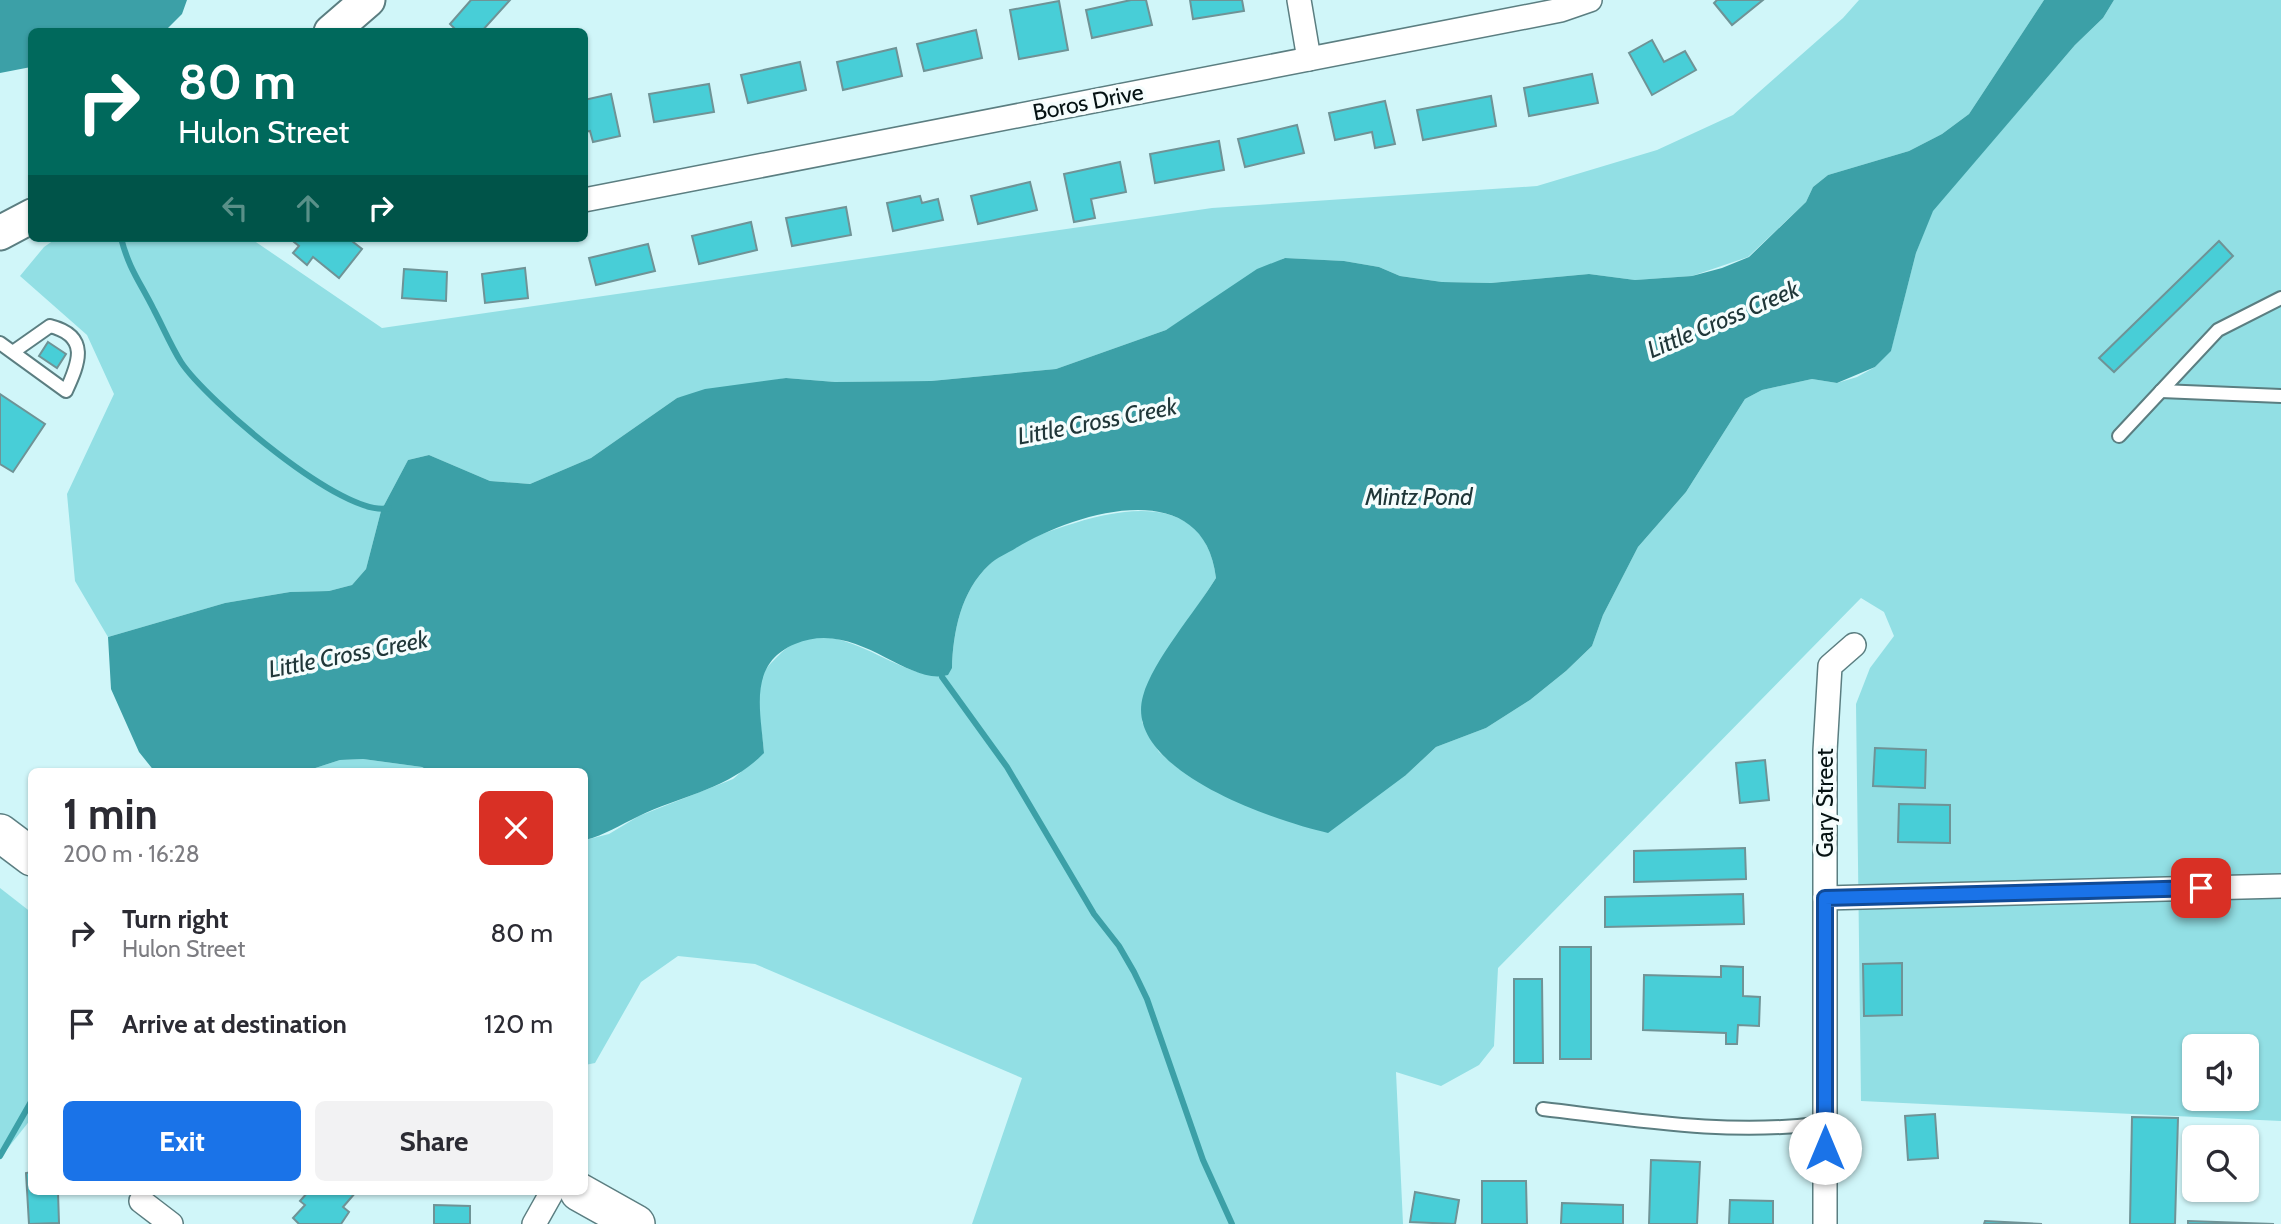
<!DOCTYPE html>
<meta charset="utf-8">
<style>
body{margin:0;font-family:Cabin,sans-serif;background:#f2f2f3;color:#2b2b33;height:100vh;display:flex;flex-direction:column;font-size:26px;white-space:nowrap}
*{box-sizing:border-box;margin:0}
p{font-size:23px;color:#7c7c81}
.icon{flex:none;width:38px;height:38px;fill:none;stroke:currentColor;stroke-width:2;stroke-linecap:round;stroke-linejoin:round}
.map{position:relative;flex:1;overflow:hidden}
.drawer{position:absolute;left:28px;top:768px;width:560px;height:427px;display:flex;flex-direction:column;background:#fff;border-radius:10px;box-shadow:0 2px 5px #0004}
.drawer>*{flex:none}
.guide{position:absolute;left:28px;top:28px;width:560px;height:214px;border-radius:10px;box-shadow:0 2px 5px #0004;background:#00695c;color:#fff;overflow:hidden}
.fabs{position:absolute;left:2182px;top:1034px;display:grid;gap:14px}
.fabs a{display:grid;place-items:center;width:77px;height:77px;border-radius:10px;background:#fff;box-shadow:0 2px 5px #0004;font-size:35px}
.pin{position:absolute;display:grid;place-items:center;width:60px;height:60px;color:#fff;margin:-30px;border-radius:14px;box-shadow:0 4px 10px #0006}
.me{position:absolute;width:77px;margin:-38px;rotate:0deg;stroke-linejoin:round;filter:drop-shadow(0 0 5px #0008)}
.turn{display:flex;align-items:center;gap:24px;height:147px;padding:0 35px;font-size:32px}
.turn .icon{width:91px;height:91px;stroke-width:2.5}
.turn b{display:block;font-size:49px;line-height:60px}
.lanes{display:flex;align-items:center;height:66px;padding:0 35px;background:#0003;justify-content:center;gap:35px;direction:ltr}
.lanes .off{opacity:.35}
.round{display:grid;place-items:center;flex:none;width:74px;height:74px;border-radius:10px;background:#f2f2f3}
.head{display:flex;align-items:center;justify-content:space-between;height:119px;padding:0 35px}
h1{font-size:42px;font-weight:700;line-height:52px}
.primary-button{display:flex;gap:14px;margin-top:auto;padding:14px 35px}
.primary-button a{flex:1;height:80px;border-radius:10px;background:#1a73e8;color:#fff;font-size:28px;font-weight:700;line-height:80px;text-align:center}
.primary-button a+a{background:#f2f2f3;color:#2b2b33}
ul{padding:0;list-style:none}
li{display:flex;align-items:center;gap:21px;height:91px;padding:0 35px}
li div{flex:1}
li b{display:block;font-size:26px}
li em{font-style:normal}
.map>svg:first-child{display:block}
</style>
<div class="map">
<svg width="2281" height="1224" viewBox="0 0 2281 1224">
<rect width="100%" height="100%" fill="#d0f6f9"/>
<g fill="#92dfe4" fill-rule="evenodd">
<path d="M1859,0H2044L1969,114L1942,134L1909,151L1828,175L1813,187L1806,202L1748,257L1692,276L1635,280L1589,274L1491,283L1442,282L1400,276L1379,267L1344,261L1284,258L1166,330L1056,369L931,381L835,382L786,378L677,398L591,458L530,484L490,481L429,455L408,460L381,511L366,569L352,585L329,591L290,592L225,603L108,637L75,581L67,494L114,394L87,335L20,276L44,247L57,238H250L382,328L1212,208L1537,186L1657,150L1733,115L1843,18Z"/>
<path d="M2114,0H2281V1121L1861,1101L1856,704L1870,668L1894,636L1884,612L1861,598L1498,968L1494,1046L1479,1065L1441,1086L1396,1072L1403,1224H972L1022,1078L755,964L678,956L641,982L595,1063L585,1065V840L609,834L639,816L733,779L764,752C763,735 755,698 759,683C761,673 771,663 777,657C821,609 876,661 921,673C929,675 943,670 952,668C953,632 961,591 989,565C1008,546 1040,534 1065,526C1125,506 1206,492 1216,578L1155,671L1142,722L1159,752L1179,769L1406,775L1436,747L1486,728L1530,700L1566,671L1592,646L1603,615L1638,547L1686,492L1745,399L1762,390L1812,379L1837,383L1857,377L1875,367L1891,350L1916,253L1932,211L2075,45L2103,18ZM2194,1046H2247V1099H2194Z"/>
<path d="M363,759L422,767L431,772H303L340,760Z"/>
<path d="M0,888L32,913L31,1119L0,1158Z"/>
</g>
<g fill="#3ca0a7">
<path d="M0,0H187L182,14L165,31L32,32L31,67L0,73Z"/>
<path d="M2044,0H2114L2103,18L2075,45L1933,211L1916,253L1891,351L1875,367L1837,383L1812,379L1762,390L1745,399L1686,492L1638,547L1603,615L1592,646L1566,671L1530,700L1486,728L1436,747L1406,775L1328,833C1275,821 1122,770 1143,696C1153,660 1196,611 1216,578C1204,473 1076,512 1016,548C1008,553 996,558 989,565C961,591 953,632 952,668L948,675C906,687 857,618 795,644C747,664 761,712 764,753C729,789 683,795 639,816C620,825 605,835 585,840L584,772H431L422,767L363,759L340,760L303,772H155L139,752L111,689L108,637L225,603L290,592L329,591L352,585L366,569L381,511L408,460L429,455L490,481L530,484L591,458L677,398L705,389L786,378L835,382L931,381L1056,369L1166,330L1257,269L1285,258L1344,261L1379,267L1400,276L1442,282L1491,283L1589,274L1635,280L1692,276L1722,268L1749,257L1806,202L1813,187L1828,175L1909,151L1942,134L1969,114Z"/>
</g>
<g fill="none" stroke-linecap="round" stroke-linejoin="round">
<g stroke="#3ca0a7" stroke-width="6">
<path d="M121,238C129,269 140,282 154,310C163,327 171,346 181,362C205,399 345,520 389,508"/>
<path d="M941,671L942,677L1007,767L1094,914L1119,946L1134,972L1147,999L1203,1160L1232,1224"/>
<path d="M0,1156L32,1100"/>
</g>
</g>
<g fill="#48ced7" stroke="#6f9396" stroke-width="2">
<path d="M471,0H510L481,32H458L450,24Z"/>
<path d="M1131,0H1146L1152,25L1092,38L1086,10Z"/>
<path d="M1190,0H1242L1244,11L1193,19Z"/>
<path d="M1717,0H1763L1732,25L1714,3Z"/>
<path d="M1059,1L1068,50L1019,59L1010,10Z"/>
<path d="M976,30L982,58L924,71L917,44Z"/>
<path d="M1652,40L1664,62L1685,51L1696,70L1652,95L1629,53Z"/>
<path d="M896,48L902,76L843,90L837,62Z"/>
<path d="M800,62L806,90L748,103L741,75Z"/>
<path d="M1592,74L1598,103L1529,116L1524,88Z"/>
<path d="M709,84L714,112L654,122L649,94Z"/>
<path d="M611,94L620,136L593,142L590,131L584,132V100Z"/>
<path d="M1491,96L1496,126L1423,140L1417,110Z"/>
<path d="M1385,101L1395,144L1375,148L1372,132L1335,140L1329,113Z"/>
<path d="M1297,125L1304,153L1245,167L1238,139Z"/>
<path d="M1219,141L1224,170L1155,183L1150,154Z"/>
<path d="M1120,162L1126,192L1091,199L1095,218L1074,222L1064,174Z"/>
<path d="M1030,182L1037,210L978,224L971,196Z"/>
<path d="M920,196L922,203L938,199L943,220L893,231L887,203Z"/>
<path d="M846,207L851,235L792,246L786,218Z"/>
<path d="M751,222L757,250L699,264L692,236Z"/>
<path d="M289,238H348L362,249L339,278L313,257L307,265L293,253L299,246Z"/>
<path d="M2219,241L2233,256L2114,372L2099,358Z"/>
<path d="M648,244L655,271L596,285L589,258Z"/>
<path d="M525,268L528,298L485,303L482,274Z"/>
<path d="M404,269L447,272L446,301L402,298Z"/>
<path d="M48,342L66,354L57,368L39,356Z"/>
<path d="M0,394L45,424L13,472L0,464Z"/>
<path d="M1875,748L1926,750L1925,788L1873,786Z"/>
<path d="M1765,760L1769,800L1740,803L1736,763Z"/>
<path d="M1899,804L1950,805V843L1898,842Z"/>
<path d="M1745,848L1746,879L1634,882V851Z"/>
<path d="M1743,894L1744,924L1605,927V897Z"/>
<rect x="1560" y="947" width="31" height="112"/>
<path d="M1902,963V1015L1864,1016L1863,964Z"/>
<path d="M1721,966L1743,967V996L1760,997L1759,1026L1738,1025L1737,1044H1726V1033L1643,1030L1644,975L1721,977Z"/>
<path d="M1514,979H1542L1543,1063H1514Z"/>
<path d="M1935,1114L1938,1158L1908,1160L1905,1116Z"/>
<path d="M2132,1117L2178,1118L2175,1224H2130Z"/>
<path d="M1651,1160L1700,1162L1697,1224H1649Z"/>
<path d="M32,1172V1192H58L59,1223L29,1224L26,1173Z"/>
<path d="M1482,1181H1526L1527,1224H1482Z"/>
<path d="M308,1192H356L343,1207L349,1212L341,1224H299L293,1218L305,1205L300,1201Z"/>
<path d="M1415,1192L1459,1200L1455,1224L1410,1222Z"/>
<path d="M1730,1200L1773,1201V1224H1729Z"/>
<path d="M1562,1203L1623,1205V1224H1561Z"/>
<path d="M434,1205L470,1206V1224H434Z"/>
<path d="M1985,1221L2042,1224H1984Z"/>
<path d="M2188,1221L2274,1224H2188Z"/>
</g>
<g fill="none" stroke-linecap="round" stroke-linejoin="round">
<g stroke="#5b7e81" stroke-width="16">
<g id="lane">
<path d="M0,343L66,391C79,363 90,336 50,326L13,352"/>
<path d="M2161,391L2281,396"/>
<path d="M2119,436L2218,330L2281,298"/>
<path d="M1543,1109C1637,1120 1730,1136 1825,1123"/>
</g>
</g>
<g stroke="#5b7e81" stroke-width="26">
<g id="street">
<path d="M1299,0L1309,59"/>
<path d="M584,200L1561,10L1590,0"/>
<path d="M1825,898L2281,886"/>
<path d="M141,1201L171,1224"/>
<path d="M534,1224L552,1192"/>
<path d="M1825,1224V751L1830,666L1854,645"/>
</g>
</g>
<g stroke="#5b7e81" stroke-width="37">
<g id="secondary">
<path d="M331,32L368,0"/>
<path d="M0,233L32,216"/>
</g>
</g>
<g stroke="#5b7e81" stroke-width="40">
<g id="primary">
<path d="M0,833L32,857"/>
<path d="M579,1192L636,1224"/>
</g>
</g>
<use href="#lane" stroke="#fff" stroke-width="12"/>
<use href="#street" stroke="#fff" stroke-width="23"/>
<use href="#secondary" stroke="#fff" stroke-width="33"/>
<use href="#primary" stroke="#fff" stroke-width="37"/>
</g>
<g fill="none" stroke-linecap="round" stroke-linejoin="round">
<g stroke="#114b97" stroke-width="18">
<path id="route" d="M1825,1148V898L2201,888"/>
</g>
<use href="#route" stroke="#1a73e8" stroke-width="12"/>
</g>
<g text-anchor="middle" dominant-baseline="central" stroke-width="7" stroke-linejoin="round" paint-order="stroke">
<g font-size="23" fill="#051213" stroke="#f5fdfd">
<text transform="translate(1088 102) rotate(-11)">Boros Drive</text>
<text transform="translate(1825 803) rotate(-90)">Gary Street</text>
</g>
<g font-size="24" font-style="italic" fill="#203739" stroke="#f5fdfd">
<text transform="translate(1723 319) rotate(-23)">Little Cross Creek</text>
<text transform="translate(1097 421) rotate(-11)">Little Cross Creek</text>
<text x="1419" y="496">Mintz Pond</text>
<text transform="translate(348 654) rotate(-11)">Little Cross Creek</text>
</g>
</g>
</svg>
<div class="fabs">
<a><svg class="icon" aria-label="sound" viewBox="0 0 24 24"><path d="M4 9h4l5-4v14l-5-4H4zM17 9q2 3 0 6"/></svg></a>
<a><svg class="icon" aria-label="search" viewBox="0 0 24 24"><circle cx="10" cy="10" r="6"/><path d="M15 15l6 6"/></svg></a>
</div>
<div class="pin" style="left:2201px;top:888px;background:#d93025"><svg class="icon" aria-label="arrive" viewBox="0 0 24 24"><path d="M6 21V4h12l-3 4 3 4H6"/></svg></div>
<svg class="me" style="left:1825px;top:1148px" viewBox="-20 -20 40 40"><circle r="19" fill="#fff"/><path d="M0-13L10 11 0 6-10 11z" fill="#1a73e8"/></svg>
<div class="guide">
<div class="turn"><svg class="icon" aria-label="right" viewBox="0 0 24 24"><path d="M7 20v-9h11M14 6l5 5-5 5"/></svg><div><b>80 m</b>Hulon Street</div></div>
<div class="lanes"><svg class="icon off" aria-label="left" viewBox="0 0 24 24"><path d="M17 20v-9H6M10 6l-5 5 5 5"/></svg><svg class="icon off" aria-label="ahead" viewBox="0 0 24 24"><path d="M12 20V5M6 11l6-6 6 6"/></svg><svg class="icon" aria-label="right" viewBox="0 0 24 24"><path d="M7 20v-9h11M14 6l5 5-5 5"/></svg></div>
</div>
<section class="drawer">
<div class="head"><div><h1>1 min</h1><p>200 m · 16:28</p></div><a class="round" style="background:#d93025;color:#fff"><svg class="icon" aria-label="close" viewBox="0 0 24 24"><path d="M6 6l12 12M18 6L6 18"/></svg></a></div>
<ul>
<li><svg class="icon" aria-label="right" viewBox="0 0 24 24"><path d="M7 20v-9h11M14 6l5 5-5 5"/></svg><div><b>Turn right</b><p>Hulon Street</p></div><em>80 m</em></li>
<li><svg class="icon" aria-label="arrive" viewBox="0 0 24 24"><path d="M6 21V4h12l-3 4 3 4H6"/></svg><div><b>Arrive at destination</b></div><em>120 m</em></li>
</ul>
<div class="primary-button"><a>Exit</a><a>Share</a></div>
</section>
</div>
